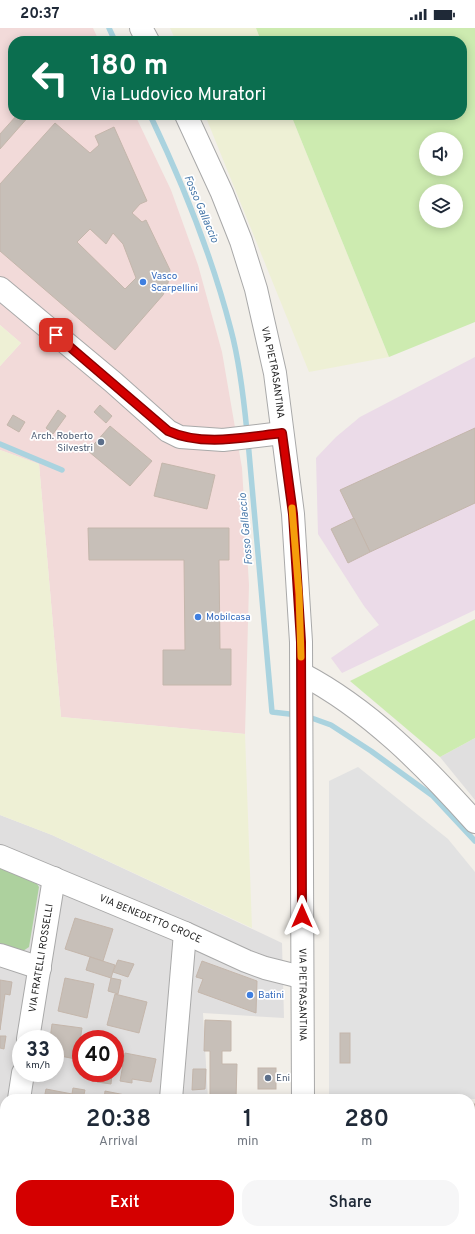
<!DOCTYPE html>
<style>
body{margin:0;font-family:Overpass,sans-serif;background:#f6f6f7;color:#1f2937;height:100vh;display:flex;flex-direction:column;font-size:15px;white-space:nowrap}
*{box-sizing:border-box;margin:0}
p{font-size:13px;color:#747a83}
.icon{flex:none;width:22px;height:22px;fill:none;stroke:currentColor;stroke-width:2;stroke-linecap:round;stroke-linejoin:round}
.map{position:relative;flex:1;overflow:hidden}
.side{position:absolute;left:0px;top:1066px;width:475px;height:140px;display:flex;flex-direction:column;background:#fff;border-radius:16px 16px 0 0;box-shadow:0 2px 10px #0003}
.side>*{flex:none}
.top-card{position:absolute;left:8px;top:8px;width:459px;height:84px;border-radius:16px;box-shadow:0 2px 10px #0003;background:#0b6e4f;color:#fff;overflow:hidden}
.controls{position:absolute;left:419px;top:104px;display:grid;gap:8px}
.controls a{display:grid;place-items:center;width:44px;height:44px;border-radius:50%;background:#fff;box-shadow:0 2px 10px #0003;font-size:20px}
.speed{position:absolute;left:12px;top:1002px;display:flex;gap:8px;font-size:20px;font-weight:700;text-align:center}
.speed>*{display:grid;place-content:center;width:52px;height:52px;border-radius:50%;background:#fff;box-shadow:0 2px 10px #0003;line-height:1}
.speed small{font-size:10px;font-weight:400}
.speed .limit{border:6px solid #d22;background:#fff;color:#111}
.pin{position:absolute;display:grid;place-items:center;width:34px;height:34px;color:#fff;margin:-17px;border-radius:8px;box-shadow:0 2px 6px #0006}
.me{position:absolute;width:44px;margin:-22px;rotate:0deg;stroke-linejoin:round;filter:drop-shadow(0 0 3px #0008)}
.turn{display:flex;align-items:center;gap:14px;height:84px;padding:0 16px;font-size:18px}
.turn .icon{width:52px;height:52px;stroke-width:2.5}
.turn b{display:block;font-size:28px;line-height:34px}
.eta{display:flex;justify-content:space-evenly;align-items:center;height:68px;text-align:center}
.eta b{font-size:24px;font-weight:600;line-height:28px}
.button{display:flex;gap:8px;margin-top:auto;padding:8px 16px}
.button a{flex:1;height:46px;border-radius:16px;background:#d40000;color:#fff;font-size:16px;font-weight:600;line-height:46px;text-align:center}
.button a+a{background:#f6f6f7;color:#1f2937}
.status{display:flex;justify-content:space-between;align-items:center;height:28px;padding:0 20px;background:#fff;direction:ltr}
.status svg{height:11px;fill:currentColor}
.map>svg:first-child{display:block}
</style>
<div class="status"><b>20:37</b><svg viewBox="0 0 49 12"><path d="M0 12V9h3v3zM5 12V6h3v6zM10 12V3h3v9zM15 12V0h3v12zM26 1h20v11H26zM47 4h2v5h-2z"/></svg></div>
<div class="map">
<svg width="475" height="1206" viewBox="0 0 475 1206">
<rect width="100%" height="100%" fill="#f2efe9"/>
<g fill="#e0dfdf" fill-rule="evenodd">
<path d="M475,710V772L440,729Z"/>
<path d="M0,787L52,807L282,915L284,990L203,985L208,1071H5V1201H261V1206H0ZM21,1011H55V1045H21ZM81,1011H115V1045H81Z"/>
</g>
<path fill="#f2dad9" d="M0,0H93L99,13H13V87H135L171,162L198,237L222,324L242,440L249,557L245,706L61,689L39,436L0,422V338L21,315L0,297Z"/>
<path fill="#ebdbe8" d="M475,329V582L342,645L331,630L379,597L364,578L318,506L316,430L336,409L360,389Z"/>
<g fill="#eef0d5">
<path d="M170,0H256L261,13H176Z"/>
<path d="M205,87H291L389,329L309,344Z"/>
<path d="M0,297L21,315L0,338Z"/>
<path d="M0,422L39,436L61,689L245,706L252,900L52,807L0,787Z"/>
</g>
<g fill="#cdebb0" fill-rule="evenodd">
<path d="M256,0H475V294L389,329L291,87H462V13H261ZM426,111H456V141H426ZM426,163H456V193H426Z"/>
<path d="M475,591V710L440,729L350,653Z"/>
</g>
<path fill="#add19e" d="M0,839L35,853L39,859L29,919L23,923L0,916Z"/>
<path fill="#e2e2e2" d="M358,739L448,811L475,844V1071H329V753Z"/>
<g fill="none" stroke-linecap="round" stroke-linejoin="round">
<g stroke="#aad3df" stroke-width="5.5">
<path d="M109,0L115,13"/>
<path d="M150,87C183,156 212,228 231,302C239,332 244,373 247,404"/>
<path d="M248,413L272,684L298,687"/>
<path d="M0,416L62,442"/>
<path d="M306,688L331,697L371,723L433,768L475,813"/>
</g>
</g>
<g fill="#c7bfb8" stroke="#c4b6ab" fill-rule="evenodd">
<path d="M17,87H30L0,121V106Z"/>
<path d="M55,95L90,125L99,117L95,108L114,99L147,173L140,176L132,185L142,194L146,192L170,242L168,255L163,267L115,322L0,223V156ZM90,201L106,216L113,205L123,216L136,250L125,261L77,214Z"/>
<path d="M100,377L112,388L106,395L94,384Z"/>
<path d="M58,382L66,388L53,406L46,400Z"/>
<path d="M13,387L25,394L19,404L7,397Z"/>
<path d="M110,398L152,433L130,458L88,423Z"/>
<path d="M475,400V475L370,524L340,462Z"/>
<path d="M162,435L215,447L207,481L154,468Z"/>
<path d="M354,490L370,524L348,535L331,501Z"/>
<path d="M88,500H229V532H219L220,621H231V657H163V622H185L184,532H89Z"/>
<path d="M75,890L113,901L103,933L65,921Z"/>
<path d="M90,929L115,937L111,950L86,942Z"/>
<path d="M118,932L134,936L128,949L113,944Z"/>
<path d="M202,933L257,953L256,985L198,964L203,951L196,949Z"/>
<path d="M65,950L94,956L87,990L58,983Z"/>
<path d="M111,950L121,952L118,966L108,963Z"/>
<path d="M0,952L12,954L10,967L5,966L0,1002Z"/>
<path d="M115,966L147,974L139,1005L107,997Z"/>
<path d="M205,992L231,993V1023H222V1036H237L236,1071H210V1023H204Z"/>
<path d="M52,996L82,1000L80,1013L81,1032L55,1027V1011H50Z"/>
<rect x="340" y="1005" width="10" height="30"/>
<path d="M0,1008H6L4,1021L0,1020Z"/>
<path d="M125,1025L156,1031L151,1054L132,1051V1055L120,1053Z"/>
<rect x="258" y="1040" width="18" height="21"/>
<path d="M193,1041H206L205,1061L192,1062Z"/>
<path d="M98,1045H112L111,1056L97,1054Z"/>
<path d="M73,1060L85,1062L83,1071H44L46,1061L72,1066Z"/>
<path d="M105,1063L145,1071H104Z"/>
<path d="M470,1076H475V1204L456,1206H387V1201H470Z"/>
<path d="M19,1201H46L45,1206H18Z"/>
<rect x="60" y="1201" width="33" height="5"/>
<path d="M112,1201H141L140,1206H111Z"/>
<path d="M180,1201H207V1206H179Z"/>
<rect x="224" y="1201" width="28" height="5"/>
<path d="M264,1201H275V1206H263Z"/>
</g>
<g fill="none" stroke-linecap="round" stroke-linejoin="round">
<g stroke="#a9a9a9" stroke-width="24">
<g id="minor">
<path d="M141,0L148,13"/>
<path id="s1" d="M186,87L222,165L241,213L256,261L275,345L293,486L301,614L303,1071"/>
<path d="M0,260L113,354L168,403L180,409L223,412L282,405"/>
<path d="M302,646C369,681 425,738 475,794"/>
<path id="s2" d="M0,828L185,905L246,933L265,940L301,949"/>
<path d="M0,927L40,940"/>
<path id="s3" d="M28,1011L54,850"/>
<path d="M19,1071L23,1045"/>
<path d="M171,1071L185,905"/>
<path d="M0,1188L5,1157"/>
<path d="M160,1206L161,1201"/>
<path d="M300,1206V1201"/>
</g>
</g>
<use href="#minor" stroke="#fff" stroke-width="22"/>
</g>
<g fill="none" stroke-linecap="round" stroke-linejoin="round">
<g stroke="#8a0000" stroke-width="10">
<path id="route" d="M56,307L168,403C203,419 246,409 282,405L293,486L301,614L302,888"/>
</g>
<use href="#route" stroke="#d40000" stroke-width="7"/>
<path stroke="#f59e0b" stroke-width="7" d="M292,480L299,566L301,629"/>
</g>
<g fill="#3f7fe0" stroke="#fff" stroke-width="1.5">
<circle cx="143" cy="254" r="4"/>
<circle cx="198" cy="589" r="4"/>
<circle cx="250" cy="967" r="4"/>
</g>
<g fill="#5c6f8a" stroke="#fff" stroke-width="1.5">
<circle cx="101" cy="414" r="4"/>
<circle cx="268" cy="1050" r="4"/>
</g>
<g text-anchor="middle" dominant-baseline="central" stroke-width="3.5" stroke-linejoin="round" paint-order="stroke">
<g font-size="10" fill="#366cbe" stroke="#fff" text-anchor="start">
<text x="151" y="248">Vasco<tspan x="151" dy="12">Scarpellini</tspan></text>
<text x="206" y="589">Mobilcasa</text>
<text x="258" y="967">Batini</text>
</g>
<g font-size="10" fill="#222" stroke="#fff">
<text stroke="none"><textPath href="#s1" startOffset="273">VIA PIETRASANTINA</textPath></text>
<text stroke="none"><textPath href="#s2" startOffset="163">VIA BENEDETTO CROCE</textPath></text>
<text stroke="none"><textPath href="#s3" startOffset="82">VIA FRATELLI ROSSELLI</textPath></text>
<text stroke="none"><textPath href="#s1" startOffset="897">VIA PIETRASANTINA</textPath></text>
</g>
<g font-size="10" fill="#4e5e75" stroke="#fff" text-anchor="end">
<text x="93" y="408">Arch. Roberto<tspan x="93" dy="12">Silvestri</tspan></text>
<text x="276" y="1050" text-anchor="start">Eni</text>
</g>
<g font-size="11" font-style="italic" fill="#4a7aab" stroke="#fff">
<text transform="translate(201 181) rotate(67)">Fosso Gallaccio</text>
<text transform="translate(246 501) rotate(-95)">Fosso Gallaccio</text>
</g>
</g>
</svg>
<div class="controls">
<a><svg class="icon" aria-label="sound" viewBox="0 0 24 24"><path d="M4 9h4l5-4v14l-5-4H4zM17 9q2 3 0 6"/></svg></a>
<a><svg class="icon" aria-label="layers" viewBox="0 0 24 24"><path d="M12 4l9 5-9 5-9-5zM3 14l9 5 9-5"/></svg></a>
</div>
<div class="speed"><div>33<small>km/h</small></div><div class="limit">40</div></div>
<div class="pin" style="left:56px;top:307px;background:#d93025"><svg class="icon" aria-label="arrive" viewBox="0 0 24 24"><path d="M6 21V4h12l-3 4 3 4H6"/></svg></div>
<svg class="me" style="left:302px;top:888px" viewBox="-20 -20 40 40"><path d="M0-17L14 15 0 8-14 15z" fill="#d40000" stroke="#fff" stroke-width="4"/></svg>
<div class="top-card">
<div class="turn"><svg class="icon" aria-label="left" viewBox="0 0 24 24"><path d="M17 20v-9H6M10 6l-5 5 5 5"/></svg><div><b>180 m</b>Via Ludovico Muratori</div></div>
</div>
<section class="side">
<div class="eta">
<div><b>20:38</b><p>Arrival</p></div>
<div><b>1</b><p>min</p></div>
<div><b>280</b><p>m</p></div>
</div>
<div class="button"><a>Exit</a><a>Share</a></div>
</section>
</div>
